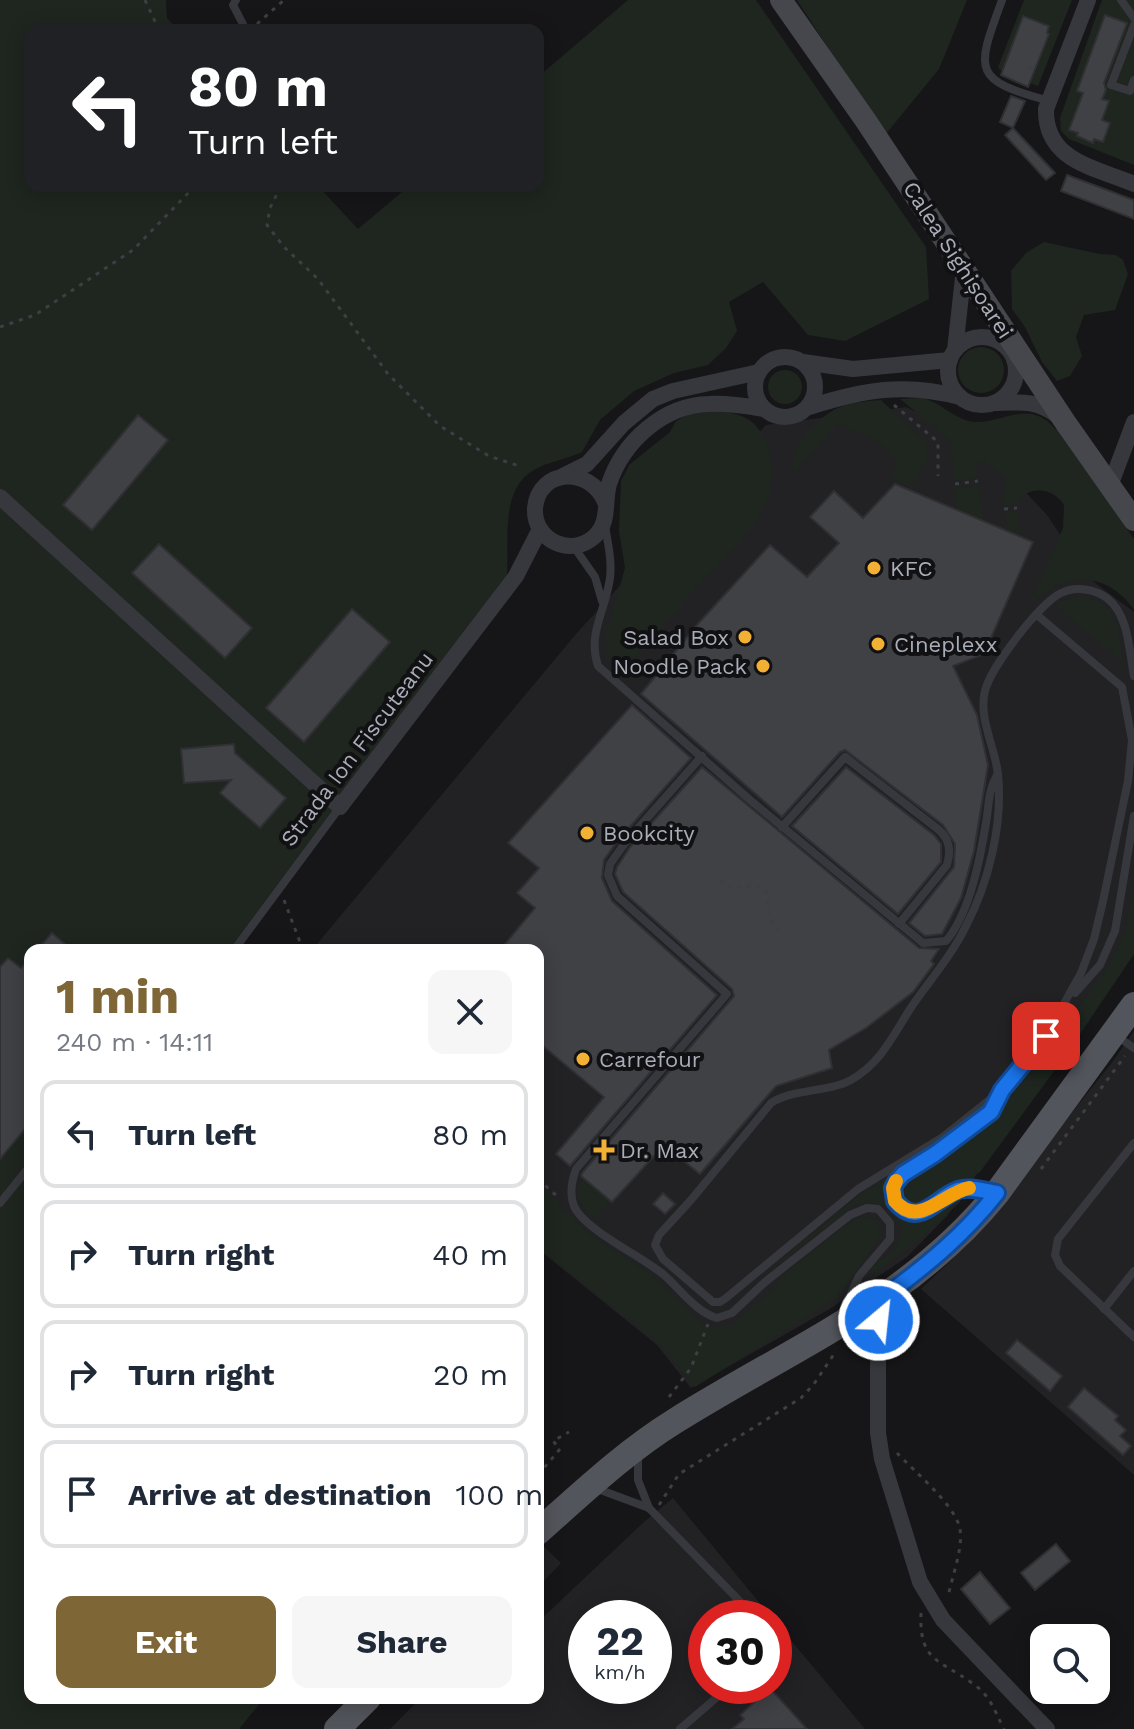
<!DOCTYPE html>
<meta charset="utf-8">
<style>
body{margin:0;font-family:"Work Sans",sans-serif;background:#f6f6f7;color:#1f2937;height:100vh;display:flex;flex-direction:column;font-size:30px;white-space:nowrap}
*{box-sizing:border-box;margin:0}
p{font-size:26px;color:#747a83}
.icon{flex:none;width:44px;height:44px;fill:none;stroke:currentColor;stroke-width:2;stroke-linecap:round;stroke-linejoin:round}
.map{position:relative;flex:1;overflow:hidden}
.sheet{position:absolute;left:24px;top:944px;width:520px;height:760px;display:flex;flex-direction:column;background:#fff;border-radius:16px;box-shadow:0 4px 20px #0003}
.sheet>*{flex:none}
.guide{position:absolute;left:24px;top:24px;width:520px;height:168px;border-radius:16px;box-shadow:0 4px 20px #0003;background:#202124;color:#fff;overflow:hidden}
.buttons{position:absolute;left:1030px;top:1624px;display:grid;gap:16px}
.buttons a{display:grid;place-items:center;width:80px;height:80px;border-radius:16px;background:#fff;box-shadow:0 4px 20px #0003;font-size:40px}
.speed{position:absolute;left:568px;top:1600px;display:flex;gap:16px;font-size:40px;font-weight:700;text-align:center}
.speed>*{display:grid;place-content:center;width:104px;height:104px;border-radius:50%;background:#fff;box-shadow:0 4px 20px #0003;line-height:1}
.speed small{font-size:20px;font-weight:400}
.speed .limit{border:12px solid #d22;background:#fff;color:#111}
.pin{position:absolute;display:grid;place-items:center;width:68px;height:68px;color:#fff;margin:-34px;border-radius:16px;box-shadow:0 4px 12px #0006}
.me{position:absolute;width:88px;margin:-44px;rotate:28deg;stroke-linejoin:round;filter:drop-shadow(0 0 6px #0008)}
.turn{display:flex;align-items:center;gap:28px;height:168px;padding:0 32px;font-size:36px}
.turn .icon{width:104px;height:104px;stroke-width:2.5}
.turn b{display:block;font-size:56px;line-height:68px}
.round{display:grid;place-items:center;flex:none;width:84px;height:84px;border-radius:16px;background:#f6f6f7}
.head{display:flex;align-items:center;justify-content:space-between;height:136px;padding:0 32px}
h1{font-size:48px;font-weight:700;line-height:60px;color:#7e6636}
.cta{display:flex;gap:16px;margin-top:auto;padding:16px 32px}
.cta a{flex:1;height:92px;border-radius:16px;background:#7e6636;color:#fff;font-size:32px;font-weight:700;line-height:92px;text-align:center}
.cta a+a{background:#f6f6f7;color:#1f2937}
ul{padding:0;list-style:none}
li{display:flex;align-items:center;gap:24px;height:108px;margin:0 16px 12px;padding:0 16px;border:4px solid #e0e1e3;border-radius:16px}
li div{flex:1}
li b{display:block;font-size:30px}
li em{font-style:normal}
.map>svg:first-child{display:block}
</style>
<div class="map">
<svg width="1134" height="1729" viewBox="0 0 1134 1729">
<rect width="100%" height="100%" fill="#161618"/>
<g fill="#222225" fill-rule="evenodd">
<path d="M906,407L979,443L1047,515L1090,579L1134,612V953L947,1216L907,1257L833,1307L691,1388L657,1345L538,1249V950H312L576,634L766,425Z"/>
<path d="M1134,1031V1475L921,1289L966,1246L1113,1061Z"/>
<path d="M673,1498L772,1618H706V1686H774V1620L865,1729H390L421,1698H538V1622L645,1521ZM586,1618H654V1686H586Z"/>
<path d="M538,1541L561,1563L538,1587Z"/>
</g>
<g fill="#1e261f">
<path d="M0,0H166L167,18L178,30H30V186H318L358,229L409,186H538V77L628,0H756L926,247L929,299L845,341L808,335L763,282L729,302L737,331L726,348L708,365L674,373L634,391L600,420L582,452C567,459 547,462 534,470C500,489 509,540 507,575L229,950H30V1698H264L239,1729H0Z"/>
<path d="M797,0H967L939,69L885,135Z"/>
<path d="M1024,0H1072L1038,86L1002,72L998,67Z"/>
<path d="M1102,0H1134V165L1069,139L1061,131L1060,118Z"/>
<path d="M1044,242L1100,254L1116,255L1123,260L1128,274L1115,310L1084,315L1076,337L1082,356L1070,376L1057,381L1042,362L1025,327L1012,309L1011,271L1026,253Z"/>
<circle cx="981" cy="370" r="23"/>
<circle cx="785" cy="387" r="17"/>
<path d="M923,398C942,403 955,420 974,422C1003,424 1030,397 1056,430L1058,428L1134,539V610C1108,572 1068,572 1035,600L1032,599L1063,528L1064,505C1053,487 1027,485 1016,504L1004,506L1003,495L1007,479L984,461L976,463L977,478L955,481L950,440L900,399Z"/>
<path d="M881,400L928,445L927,458L912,488L890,480C915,451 857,432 838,424L795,471L793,469C792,444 819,414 843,406C855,402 869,401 881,400Z"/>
<path d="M712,411C736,411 757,418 766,442C791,502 738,543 702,582C682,603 664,625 645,647C637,656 627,664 622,675C610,662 605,653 606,635L625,568L619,531L621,481L629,465L670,432L676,421L689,414Z"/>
<path d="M978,485L983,520L957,510L955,488Z"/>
<path d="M1017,511L1022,537L1008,531L1005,513Z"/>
<path d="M1080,596C1119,601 1118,629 1123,661L1055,606L1064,600Z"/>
<path d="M1134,878V954L1068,1052L980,1172C970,1178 960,1181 950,1186C934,1194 929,1208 910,1207L898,1195L900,1185L989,1122L1000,1111L1111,963L1126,930Z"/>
<path d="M899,1169C895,1174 890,1179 889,1186C885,1202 901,1222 918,1221C933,1220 945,1206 956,1198H961L960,1202L919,1240L876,1272H870V1268C881,1260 894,1253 899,1241C910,1212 879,1197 855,1205L776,1266L774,1265L853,1201Z"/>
<path d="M583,1177L610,1200L596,1218L585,1210L576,1194Z"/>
<path d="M538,1184L586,1232L650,1274L703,1324L715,1327L732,1325L775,1288L787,1271L852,1221C861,1217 869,1215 877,1221L880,1233L878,1240L838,1297L695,1387L659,1343L538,1248Z"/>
</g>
<g fill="#404145" stroke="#303034" stroke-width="2">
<path d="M1105,15L1127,23L1104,83L1106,90L1102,99L1109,101L1102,120L1110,123L1103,142L1094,139L1093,143L1077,136L1078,133L1069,130L1083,93L1077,91Z"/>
<path d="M1023,16L1049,26L1047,33L1049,34L1028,87L1001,75Z"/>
<path d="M1011,96L1025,101L1013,128L1000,122Z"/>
<path d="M1013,128L1055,173L1046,180L1005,135Z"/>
<path d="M1067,175L1134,200V219L1061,191Z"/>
<path d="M138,415L168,440L92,530L63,505Z"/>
<path d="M895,484L1033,542L984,654L953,666L977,715L988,765L974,851L961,898L942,934L925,936L909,923L954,867L955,844L943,825L845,750L840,752L782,817L641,694L696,626L770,545L807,577L839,543L810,517L834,491L863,518Z"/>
<path d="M159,544L252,628L225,658L132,573Z"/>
<path d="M352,609L390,642L304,742L266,708Z"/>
<path d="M632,705L691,758L619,839L604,860L602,878L612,901L717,995L570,1166L556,1154L604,1097L538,1042V950H500L535,908L517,893L539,868L508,843Z"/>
<path d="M234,744L235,753L286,798L260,828L220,793L231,780L184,783L181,749Z"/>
<path d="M702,767L919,948L939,949L931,961L934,964L913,992L866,1028L829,1050L832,1068L776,1086L700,1174L664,1145L612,1202L581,1176L582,1173L734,996L732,989L623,892L615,874L617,867L630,847Z"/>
<path d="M846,767L934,835L941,844V862L898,914L792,826Z"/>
<path d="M52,933L72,950H37Z"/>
<path d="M8,958L21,968L30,958V1123L0,1159V967Z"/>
<path d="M663,1193L675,1204L665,1214L653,1204Z"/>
<path d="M1017,1340L1062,1376L1050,1391L1006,1353Z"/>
<path d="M1084,1388L1118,1416L1115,1420L1126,1430L1120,1436L1131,1446L1123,1455L1068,1407Z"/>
<path d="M1056,1544L1070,1561L1035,1590L1021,1573Z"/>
<path d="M980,1572L1010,1608L990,1624L961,1589Z"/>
<path d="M770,1688L807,1729H732L744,1719L740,1715Z"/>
</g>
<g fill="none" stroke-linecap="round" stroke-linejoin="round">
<g stroke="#3d3f44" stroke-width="3" stroke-dasharray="4 6" stroke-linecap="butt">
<path d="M145,0L159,30"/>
<path d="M257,24L284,0"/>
<path d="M1029,67L1038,70"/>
<path d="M278,186L279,190L270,208L267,225L284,247L318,279L388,374L440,426L489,456L522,467"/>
<path d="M0,327L35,315L133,250L195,186"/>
<path d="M894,405L938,442V476"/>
<path d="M955,484L978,481"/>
<path d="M1004,509L1017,508"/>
<path d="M720,880L729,888L760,886L766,892L770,920L780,931"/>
<path d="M284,900L303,950"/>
<path d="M1041,1169L1125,1056"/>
<path d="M538,1179L559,1198"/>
<path d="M669,1397L691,1368L708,1324"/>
<path d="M897,1453C914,1471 956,1506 960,1529C963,1550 952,1576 948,1597"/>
<path d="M538,1475L560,1449L553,1441L569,1432"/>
<path d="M659,1505L679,1474L801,1398L814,1384L836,1351"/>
<path d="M921,1613C919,1662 939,1659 972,1683C991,1696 994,1710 1004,1729"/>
</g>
<g stroke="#37383d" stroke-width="8">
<path d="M236,0L233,5L246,30"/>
<path d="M1002,0C976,71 971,80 1050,101"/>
<path d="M1121,0L1134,18"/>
<path d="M1134,25L1111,85L1130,91L1134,80"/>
<path d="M605,526C608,544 612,560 610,578C606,610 587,633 598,666L750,800L923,943L946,941C970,913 980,859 986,823C989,805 988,791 997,775"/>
<path d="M574,547L595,577L602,601"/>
<path d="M1037,615L1122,687L1132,740L1128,781L1103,901L1094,939L1081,973L1046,1036L1002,1090L943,1137L858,1189L726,1298L720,1302H713L663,1259L655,1245L659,1235L691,1200L771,1103C794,1088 827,1093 851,1080C882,1062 893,1035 912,1006C930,980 952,955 966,926C989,882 1003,824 998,774C995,747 978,718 985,691C990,668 1040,603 1061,593C1076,586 1095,589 1107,598C1129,615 1129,651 1134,676"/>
<path d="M702,756L625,843L610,864L608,875L617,896L727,994L576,1169C572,1180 569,1194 574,1206C583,1229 643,1257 664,1275C680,1289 696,1312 717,1318L732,1313L765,1282L850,1215L867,1208L878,1209L890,1223V1239L859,1276L841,1316"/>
<path d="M782,827L845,757L939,830C950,840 951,851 947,865L899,924"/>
<path d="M234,950L340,807"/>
<path d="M1075,993L1100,965L1115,931L1134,816"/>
<path d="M1115,1035L1134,1048"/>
<path d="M1134,1143L1058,1239L1055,1255L1060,1266L1134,1337"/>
<path d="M992,1192C943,1184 954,1203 916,1213C902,1210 893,1204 893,1188C902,1165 972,1137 991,1112C995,1107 997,1100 1000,1095"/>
<path d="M0,1203L30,1166"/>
<path d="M1104,1309L1134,1271"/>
<path d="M638,1455V1480L649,1508"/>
<path d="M595,1488L649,1508L756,1618"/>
<path d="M774,1637L780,1643L774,1648"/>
<path d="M680,1729L730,1686"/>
</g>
<g stroke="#37383d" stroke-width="16">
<path d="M1088,0L1046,109C1045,161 1094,167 1134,184"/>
<circle cx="982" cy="371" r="34"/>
<path d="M955,350L964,268"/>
<circle cx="785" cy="387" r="30"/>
<path d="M803,362L853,369L950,360"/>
<path d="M995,403C1022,402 1036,400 1058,416"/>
<path d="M809,407C863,390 904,382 960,397"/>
<path d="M563,476L587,464L624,423L653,399L673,391L759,372"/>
<path d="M1110,486L1134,422"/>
<path d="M0,497L340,807L516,576L540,529"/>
<path d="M605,502C590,466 539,468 535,508C533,541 572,558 595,536C610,522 604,501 609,484C623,442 663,405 709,404C727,403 746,406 764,409"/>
<path d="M881,1299L878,1340V1433L882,1459L920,1582L943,1620L1047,1729"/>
</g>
<path stroke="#45474d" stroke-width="22" d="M781,0L866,121L1065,422L1134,520"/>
<g stroke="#53555c" stroke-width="26">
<path d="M538,1532C582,1493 625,1452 675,1421C791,1348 909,1302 997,1193L1134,1005"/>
<path d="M337,1729L368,1698"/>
</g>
</g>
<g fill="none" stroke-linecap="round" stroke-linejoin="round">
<g stroke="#114b97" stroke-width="20">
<path id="route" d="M879,1320L881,1299C926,1266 963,1236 997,1193C985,1191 970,1186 958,1190C935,1198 919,1230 895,1201L893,1188L896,1182L903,1174L935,1154L991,1112L1002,1090L1046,1036"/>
</g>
<use href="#route" stroke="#1a73e8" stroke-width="14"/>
<path stroke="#f59e0b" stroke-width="14" d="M896,1181L893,1188L895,1201C919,1229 943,1193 969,1188"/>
</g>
<g fill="#f2b134" stroke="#111113" stroke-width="3">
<circle cx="874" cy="568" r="8"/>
<circle cx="745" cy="637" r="8"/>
<circle cx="878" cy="644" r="8"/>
<circle cx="763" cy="666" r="8"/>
<circle cx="587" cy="833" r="8"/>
<circle cx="583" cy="1059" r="8"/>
<path d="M600 1138h8v8h8v8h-8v8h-8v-8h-8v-8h8z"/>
</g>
<g text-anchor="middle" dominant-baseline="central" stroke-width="8" stroke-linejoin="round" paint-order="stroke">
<g font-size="22" fill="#a8adb8" stroke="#111113">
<text transform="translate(958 260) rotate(57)">Calea Sighișoarei</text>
<text transform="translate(357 749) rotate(-53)">Strada Ion Fiscuteanu</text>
</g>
<g font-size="22" fill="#a8adb8" stroke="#111113" text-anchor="start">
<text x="890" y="568">KFC</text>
<text x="729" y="637" text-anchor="end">Salad Box</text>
<text x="894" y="644">Cineplexx</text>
<text x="747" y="666" text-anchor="end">Noodle Pack</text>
<text x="603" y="833">Bookcity</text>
<text x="599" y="1059">Carrefour</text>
<text x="620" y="1150">Dr. Max</text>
</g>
</g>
</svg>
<div class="buttons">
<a><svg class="icon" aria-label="search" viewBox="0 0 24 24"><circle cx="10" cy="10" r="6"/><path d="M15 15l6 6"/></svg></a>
</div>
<div class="speed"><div>22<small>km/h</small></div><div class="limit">30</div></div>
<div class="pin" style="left:1046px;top:1036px;background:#d93025"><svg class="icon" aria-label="arrive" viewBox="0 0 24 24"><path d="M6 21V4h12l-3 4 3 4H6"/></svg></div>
<svg class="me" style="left:879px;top:1320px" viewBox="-20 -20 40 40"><circle r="17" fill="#1a73e8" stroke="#fff" stroke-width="3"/><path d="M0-11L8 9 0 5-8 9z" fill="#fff"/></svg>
<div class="guide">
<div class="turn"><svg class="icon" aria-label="left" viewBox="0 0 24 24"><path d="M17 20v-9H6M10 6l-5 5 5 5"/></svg><div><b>80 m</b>Turn left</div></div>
</div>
<section class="sheet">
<div class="head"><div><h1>1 min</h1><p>240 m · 14:11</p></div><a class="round"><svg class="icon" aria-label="close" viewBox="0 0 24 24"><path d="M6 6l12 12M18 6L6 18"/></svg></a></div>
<ul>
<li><svg class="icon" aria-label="left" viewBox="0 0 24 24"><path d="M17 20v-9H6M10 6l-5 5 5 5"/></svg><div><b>Turn left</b></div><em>80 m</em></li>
<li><svg class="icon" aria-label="right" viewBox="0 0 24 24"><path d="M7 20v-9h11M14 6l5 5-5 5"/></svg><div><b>Turn right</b></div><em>40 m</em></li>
<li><svg class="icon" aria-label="right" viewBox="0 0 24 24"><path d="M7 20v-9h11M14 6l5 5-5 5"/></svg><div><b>Turn right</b></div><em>20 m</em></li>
<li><svg class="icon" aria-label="arrive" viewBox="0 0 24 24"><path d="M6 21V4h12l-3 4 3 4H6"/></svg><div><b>Arrive at destination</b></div><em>100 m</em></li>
</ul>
<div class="cta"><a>Exit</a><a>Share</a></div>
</section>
</div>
